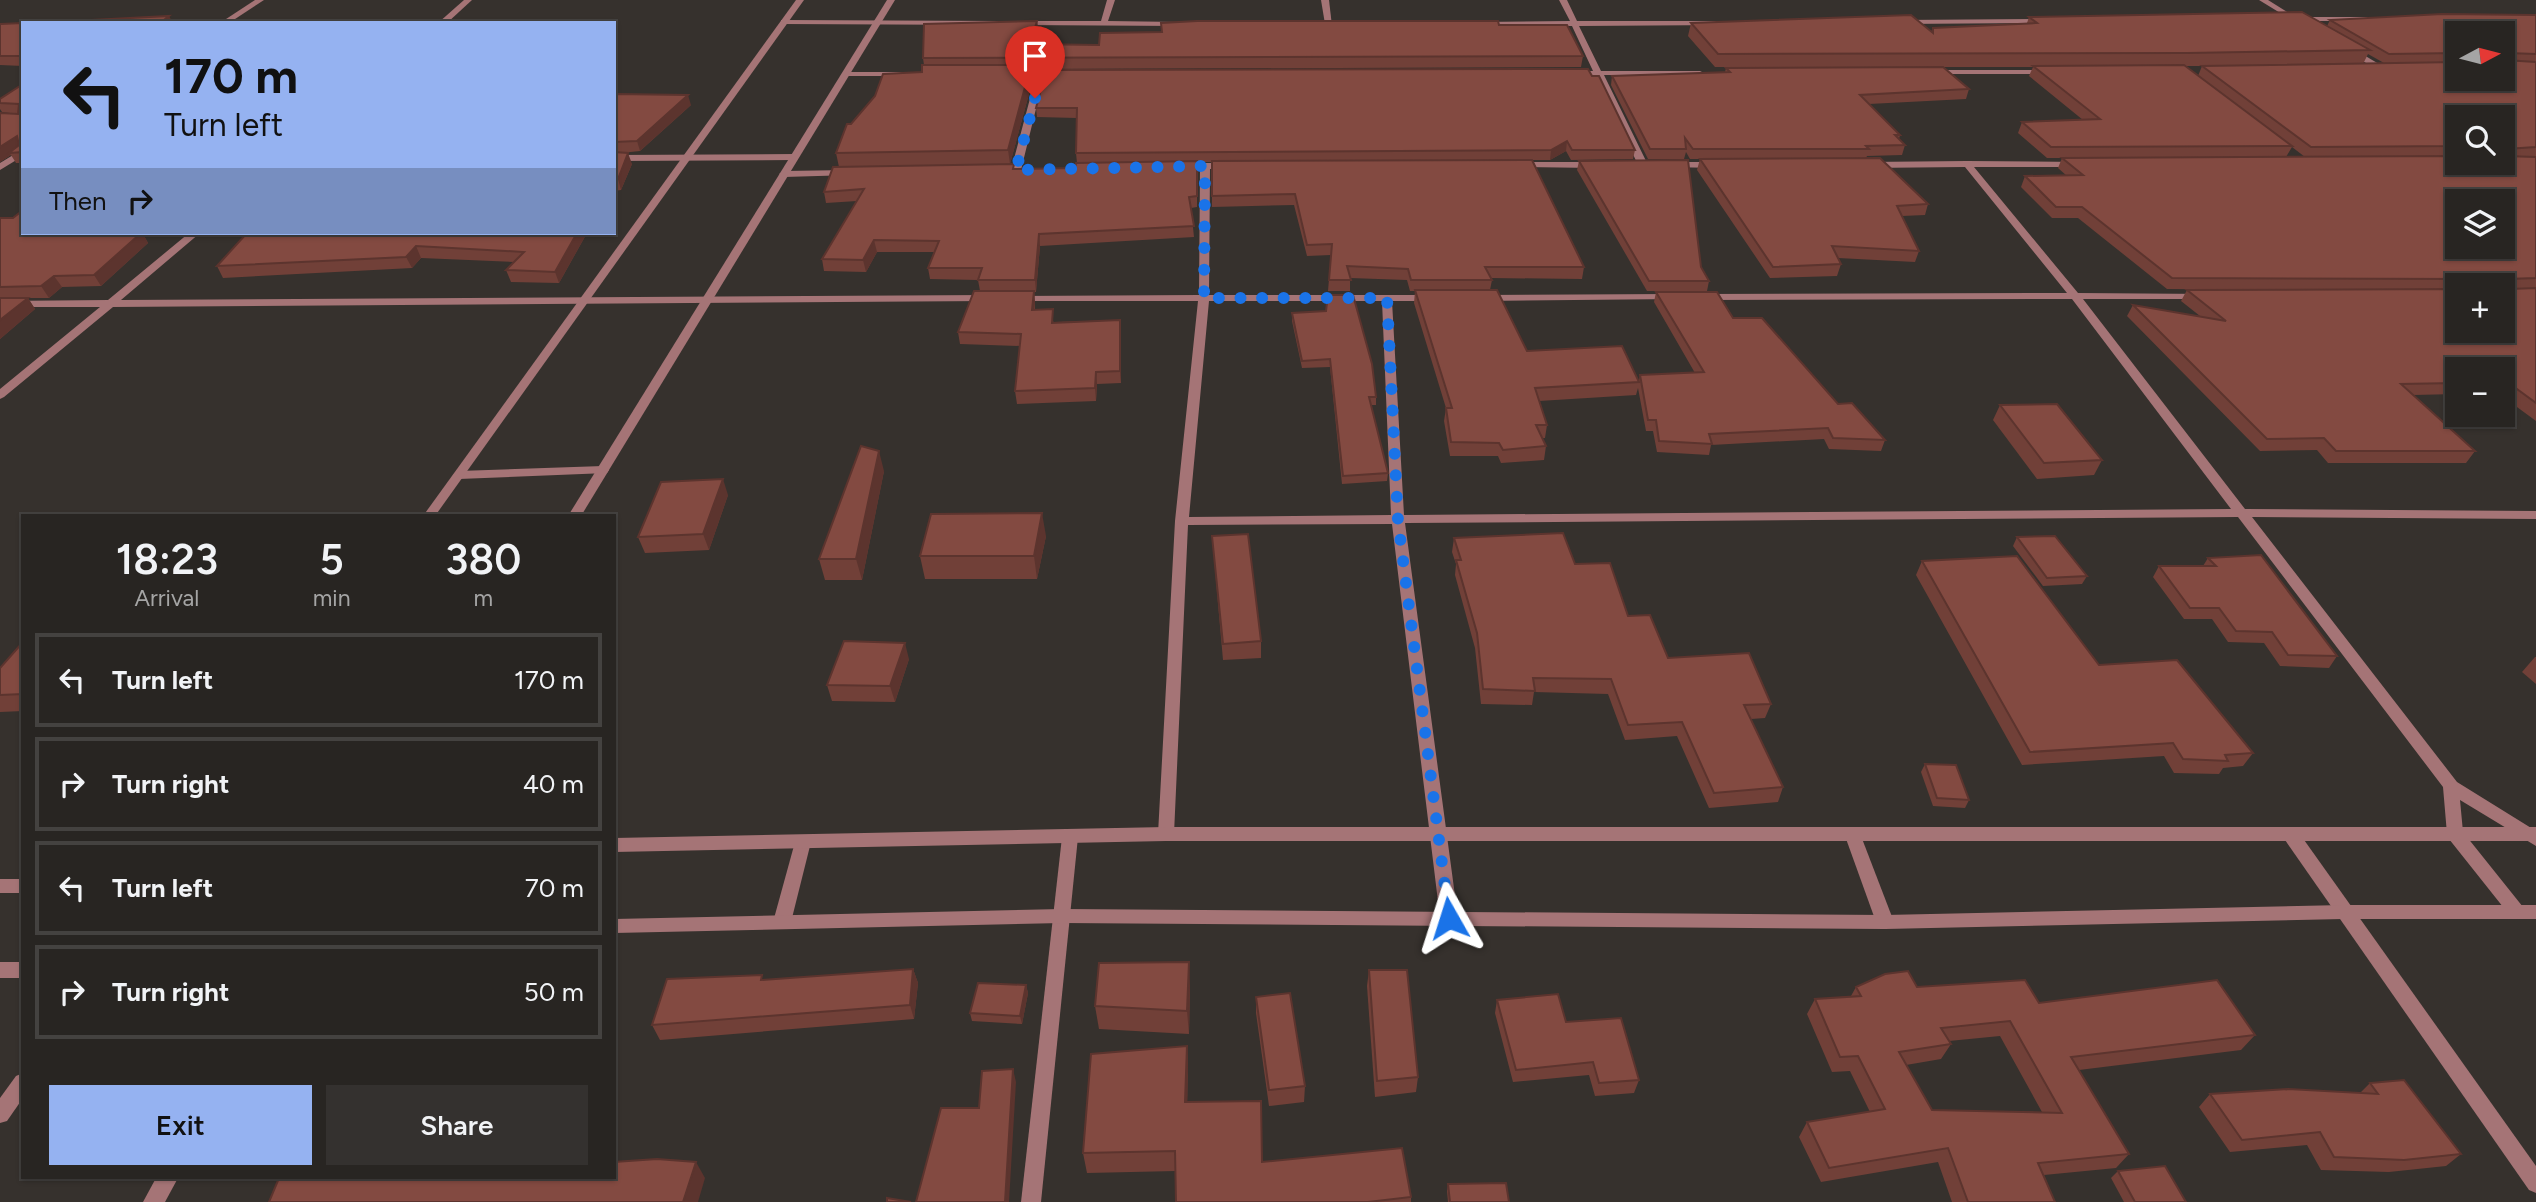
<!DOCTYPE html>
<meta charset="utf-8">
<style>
body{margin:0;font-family:Figtree,sans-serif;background:#34312f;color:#f1f3f6;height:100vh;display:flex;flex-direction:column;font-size:26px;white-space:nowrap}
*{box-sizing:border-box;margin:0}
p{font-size:23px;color:#a5a5a5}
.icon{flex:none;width:38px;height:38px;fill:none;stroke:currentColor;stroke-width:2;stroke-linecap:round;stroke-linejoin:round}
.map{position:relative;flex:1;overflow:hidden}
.drawer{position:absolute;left:21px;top:514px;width:595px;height:665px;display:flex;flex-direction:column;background:#282522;border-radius:0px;box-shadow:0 2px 5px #0004,0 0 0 2px #444240}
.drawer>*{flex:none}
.top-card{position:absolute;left:21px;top:21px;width:595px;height:214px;border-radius:0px;box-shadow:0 2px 5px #0004,0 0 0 2px #444240;background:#95b2f1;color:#111;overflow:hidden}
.needle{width:46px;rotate:83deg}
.fabs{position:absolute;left:2445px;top:21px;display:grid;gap:14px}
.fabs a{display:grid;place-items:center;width:70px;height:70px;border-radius:0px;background:#282522;box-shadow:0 2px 5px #0004,0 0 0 2px #444240;font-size:35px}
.pin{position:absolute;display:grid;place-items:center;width:60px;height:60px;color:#fff;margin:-72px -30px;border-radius:50% 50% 50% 0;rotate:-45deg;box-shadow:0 0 7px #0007}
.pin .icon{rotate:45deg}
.me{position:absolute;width:77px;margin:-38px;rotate:354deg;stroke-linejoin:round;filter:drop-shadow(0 0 5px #0008)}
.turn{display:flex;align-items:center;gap:24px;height:147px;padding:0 28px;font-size:32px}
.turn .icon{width:91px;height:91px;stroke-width:2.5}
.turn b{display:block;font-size:49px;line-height:60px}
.then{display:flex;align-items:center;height:66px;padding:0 28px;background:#0003;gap:14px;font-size:26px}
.eta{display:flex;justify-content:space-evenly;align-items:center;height:119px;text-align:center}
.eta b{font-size:42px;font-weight:600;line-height:49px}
.cta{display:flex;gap:14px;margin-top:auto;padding:14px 28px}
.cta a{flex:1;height:80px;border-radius:0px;background:#95b2f1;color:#111;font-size:28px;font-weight:600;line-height:80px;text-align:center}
.cta a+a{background:#34312f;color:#f1f3f6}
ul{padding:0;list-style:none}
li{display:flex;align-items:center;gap:21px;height:94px;margin:0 14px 10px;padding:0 14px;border:4px solid #444240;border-radius:0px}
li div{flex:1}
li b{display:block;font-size:26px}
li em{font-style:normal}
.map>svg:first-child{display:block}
</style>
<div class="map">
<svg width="2536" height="1202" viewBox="0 0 2536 1202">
<rect width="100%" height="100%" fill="#36312d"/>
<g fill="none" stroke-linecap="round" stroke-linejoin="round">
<g fill="#a57476" fill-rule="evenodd">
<path d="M255,0H264L229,23H220Z"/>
<path d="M464,0H472L447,23H438Z"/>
<path d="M1107,0H1115L1108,21L1180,22L1184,24L1180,26L1018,25L1014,23L1018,21H1101Z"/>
<path d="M1321,0H1329L1332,26L1325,24Z"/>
<path d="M1559,0H1567L1577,21H1726L1730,23L1726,25L1579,26L1601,71H1700L1704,73L1700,75H1604L1648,165L1646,167L1638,165L1596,75H1573L1569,73L1573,71H1593L1572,26H1480L1476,24L1480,22L1570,21Z"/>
<path d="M2259,0H2268L2295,17H2367L2371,19L2367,21H2302L2304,23L2300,25Z"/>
<path d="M2045,19H2048V23L1900,24L1896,22L1900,20Z"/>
<path d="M784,20L998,21L1002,23L998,25L781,24V20Z"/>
<path d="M2346,48H2352L2384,67L2377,69L2346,52Z"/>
<path d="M1930,70H2050L2054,72L2050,74H1927V70Z"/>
<path d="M846,72H902L906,74L902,76H843L842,74Z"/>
<path d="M1013,72H1063L1067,74L1063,76H1044L1021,170L1016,173L1011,170L1036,76H1010V72Z"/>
<path d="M23,149V156L0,170V163Z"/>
<path d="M614,155L795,154L799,157L795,160L614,161Z"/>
<path d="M1967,161L2081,162V166L2078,167H1974L2078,293L2208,294L2209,296L2204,299H2083L2245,509L2536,511V519L2252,517L2457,782L2536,831V846L2460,800L2463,832L2523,907L2526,912L2523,917L2517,919L2511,917L2449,839L2447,834L2443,787L2238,517L1405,523L1458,918L1455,923L1449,925L1443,923L1440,918L1392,524L1188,525L1174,834L1172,839L1166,841L1160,839L1158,834L1175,521L1198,301H1016L1012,300V296L1199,295L1200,169H1178L1173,166L1178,163H1231L1234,164V168L1210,169L1209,295H1434L1439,298L1434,301H1392L1404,515L2231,509L2072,299L1702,300L1697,297L1702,294L2067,293L1965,167L1867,168L1862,165L1867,162ZM1209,301H1382L1391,515L1189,517Z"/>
<path d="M1517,162H1595L1600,165L1595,168L1514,167V163Z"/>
<path d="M1671,162H1717L1722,165L1717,168L1668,167V163Z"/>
<path d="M849,170L854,173L852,175L784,177L779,174L784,171Z"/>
<path d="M189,233H200L121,300L989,295L994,298L989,301L113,307L4,397L0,399V389L100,307H0V301L108,300Z"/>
<path d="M1672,294L1676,295V299L1482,301L1477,298L1482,295Z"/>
<path d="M603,466L609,470L607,473L459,479L453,475L459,471Z"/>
<path d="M2291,828L2297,830L2536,1166V1193L2529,1190L2285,840L2283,835L2285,830Z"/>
<path d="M1853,829L1859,831L1861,836L1894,922L1891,927L1885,929L1879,927L1876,922L1845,836L1847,831Z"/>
<path d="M1070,830L1076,832L1078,837L1041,1202H1021L1062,837L1064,832Z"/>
<path d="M803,835L809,837L811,842L791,922L788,927L782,929L776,927L773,922L795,842L797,837Z"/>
</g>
<g fill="#a57476" fill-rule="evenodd">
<path d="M796,0H804L435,516H423Z"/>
<path d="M887,0H895L581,516H568Z"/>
<path d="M1166,827H2536V841H1166L614,852V838Z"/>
<rect x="0" y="879" width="23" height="14"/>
<path d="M2343,905H2536V919H2343L1885,929L1062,923L614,933V919L1062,909L1885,915Z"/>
<rect x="0" y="962" width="23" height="16"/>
<path d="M23,1073V1098L7,1121L0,1123V1098L16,1076Z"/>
<path d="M156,1178H178L165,1202H143Z"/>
</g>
</g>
<g fill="#714038" fill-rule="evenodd">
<path d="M2536,15V156L2528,157H2536V421L2502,396V369H2457V394L2413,395L2475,451L2466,463H2328L2317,450L2260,451L2127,316L2133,305L2200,316L2181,301L2187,290H2326L2167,289L2078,218H2052L2021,187L2025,176H2067L2058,168L2062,158H2047L2018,133L2022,122L2083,120L2029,76L2033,67H1715L1688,36L1691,23L1931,32L1933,28L2027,23L2029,17L2327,26L2330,20ZM2457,33L2502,79H2457ZM2368,54L2384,63L2363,64ZM2185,66H2202L2198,76ZM2457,117L2502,163H2457ZM2292,147L2305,157H2286ZM2457,285H2502L2457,331Z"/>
<path d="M23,23V66L0,65V24Z"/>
<path d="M1161,23L1499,25L1583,56L1581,67L1031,69L1033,79L1010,164H1014V169L1075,168L1077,163L1076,153L1077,118L1037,117L1036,108L1046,70L1635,150L1633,159L1571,160L1566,151L1550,160H1515L1584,267L1582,279L1491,278L1492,280L1490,290L1527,351L1639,381L1640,375L1695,373L1654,302L1656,292L1733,318L1838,404L1885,440L1881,451L1829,449L1824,439L1711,445L1709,455L1657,452L1653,431H1646L1638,388L1636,395L1539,401L1547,425L1545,438H1542L1546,446L1544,460L1501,463L1498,456H1450L1444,421L1446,408L1414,303L1415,291H1410L1407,280L1350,278V291H1328L1331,255L1307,256L1294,205L1212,207V162H1197V207L1191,208L1194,237L1040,246L1036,292H1034L1035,303V310L1054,322L1120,320L1121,383L1097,384L1096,401L1017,404L1015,391L1020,346L960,344L958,332L980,291L978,280L930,279L928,268L934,252H877L866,272L824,271L822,259L857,201L826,203L824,192L839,167L836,153L851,124L922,72L924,65L923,58L1039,32L1035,44L1099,45L1161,32Z"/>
<path d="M1726,68L1969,89L1966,99L1869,104L1900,135L1899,139L1905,145L1902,155L1867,156L1866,158L1928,204L1925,215L1902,216L1919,251L1915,262L1838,258L1841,264L1837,276L1770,278L1697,170L1700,159H1690L1686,152L1684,159H1648L1611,85L1612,76L1725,72Z"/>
<path d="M23,84V163H16L11,155L0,162L17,114L2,112L0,109V99Z"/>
<path d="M614,94L691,105L640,151L621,153L632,164L621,190L614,191Z"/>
<path d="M1579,161L1709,281L1707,291H1647L1577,170Z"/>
<path d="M0,218H13L143,234L148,243L101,286L62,287L49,298H28L35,309L0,339Z"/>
<path d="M225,233H587L559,283L511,282L506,270L514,262L421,258L412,268L223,278L217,266L243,237H228Z"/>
<path d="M1292,313L1376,397V405H1370L1388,473L1387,481L1342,484L1330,367L1302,368L1292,321Z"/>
<path d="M2000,405L2102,460L2094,475L2037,479L1993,420Z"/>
<path d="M884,471L862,580H825L819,559Z"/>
<path d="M728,495L709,550L645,553L638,537Z"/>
<path d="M1046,536L1037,579H925L920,556Z"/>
<path d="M1212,536L1261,641V658L1223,660Z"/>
<path d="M2017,537L2087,576L2082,584L2043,586L2013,546Z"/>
<path d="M1454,538L1575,564L1628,616L1668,658L1771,704L1765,718L1751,719L1783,787L1778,802L1709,808L1677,736L1625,740L1608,694L1534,692L1532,705L1481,704L1475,648L1455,575L1456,564L1452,552Z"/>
<path d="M2208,558L2337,656L2329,668L2280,666L2264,643L2228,642L2212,619H2184L2153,577L2159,566H2203Z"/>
<path d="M1922,561L2099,665L2253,753L2243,766L2223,768L2219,774L2174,773L2164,756L2022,765L1916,575Z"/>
<path d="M23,642V711L0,712V668Z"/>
<path d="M2535,657H2536V684L2522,672Z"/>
<path d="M909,659L895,702L832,701L827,685Z"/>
<path d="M1925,764L1969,800L1965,808L1933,806L1921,772Z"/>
<path d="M913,969L918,983L914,1019L660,1040L652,1025L764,980Z"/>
<path d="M1369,970L1418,1077L1416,1092L1375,1097L1367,986Z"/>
<path d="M1026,985L1028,993L1022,1024L972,1021L970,1013Z"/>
<path d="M1190,985L1189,1034L1099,1029L1095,1006Z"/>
<path d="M1856,987H1917L2039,1003L2255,1035L2241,1050L2079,1070L2129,1154L2116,1168L2044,1175L2055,1202H1952L1938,1162L1821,1182L1799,1137L1807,1122L1870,1112L1850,1071L1832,1072L1807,1014L1815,999L1851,996ZM2000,1036L2042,1112L1932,1110L1906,1065L1941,1059L1951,1044L1949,1041Z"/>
<path d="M1256,997L1305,1086L1304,1102L1269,1106L1256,1013Z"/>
<path d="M1497,1000L1566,1022L1639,1080L1634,1093L1595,1096L1589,1075L1513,1082L1495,1013Z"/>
<path d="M1187,1046L1188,1067L1187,1102L1262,1162L1411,1197V1202H1176V1171L1087,1173L1083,1153Z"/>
<path d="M2370,1083L2461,1154L2446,1166L2389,1172L2321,1170L2307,1145L2230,1152L2199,1107L2210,1094L2360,1093Z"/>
<path d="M2118,1171L2186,1202H2124L2111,1178Z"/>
<path d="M1448,1184L1509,1202H1448L1447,1191Z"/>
</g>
<g fill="#5c342e">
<path d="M169,16L173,23H160Z"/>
<path d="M1037,21L1039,32L1032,56L1030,44Z"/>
<path d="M1031,65L1033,79L1010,164L1008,150Z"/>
<path d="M688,95L691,105L640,151L637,141Z"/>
<path d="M17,136L23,145L9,153L11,155L0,162V147Z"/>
<path d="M1567,141L1566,151L1550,160L1551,150Z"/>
<path d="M628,153L632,164L621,190L618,179Z"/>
<path d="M127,233H145L143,234L148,243L101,286L94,275Z"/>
<path d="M577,233H587L559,283L555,272Z"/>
<path d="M1039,234L1040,246L1036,292L1035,280Z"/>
<path d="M874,240L877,252L866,272L863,260Z"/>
<path d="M416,246L421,258L412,268L406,257Z"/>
<path d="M54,276L62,287L49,298L41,286Z"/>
<path d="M1034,291L1035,303L1033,322L1032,310Z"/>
<path d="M28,298L35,309L0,339V320Z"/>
<path d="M1120,320L1121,332V383L1120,371Z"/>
<path d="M1096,372L1097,384L1096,401L1095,388Z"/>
<path d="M879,451L884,471L862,580L856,559Z"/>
<path d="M723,479L728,495L709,550L703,534Z"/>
<path d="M1042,513L1046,536L1037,579L1034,556Z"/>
<path d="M905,643L909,659L895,702L890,686Z"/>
<path d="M1189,962L1190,985L1189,1034L1187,1011Z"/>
<path d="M913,969L918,983L914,1019L910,1005Z"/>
<path d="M1026,985L1028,993L1022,1024L1020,1016Z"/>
<path d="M1187,1046L1188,1067L1187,1122L1185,1102Z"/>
<path d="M1013,1069L1016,1082L1009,1202H1005Z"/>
<path d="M696,1162L705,1178L698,1202H683Z"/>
</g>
<g fill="#834a41" stroke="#5c342e" stroke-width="2" fill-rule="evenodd">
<path d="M2302,12L2370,50L2188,53L1718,54L1691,23L1911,15L1933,33V28L2037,23L2029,17Z"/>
<path d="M2442,14L2536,15V54L2508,53L2505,60L2536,62V147L2506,149L2503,154L2505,156L2536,157V278L2508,279L2510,289L2536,288V403L2506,381H2502V369H2457V383L2401,384L2475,451H2336L2324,438L2267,439L2133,305L2226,321L2187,290L2457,289V331H2502V285H2465L2466,279L2172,278L2082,207H2056L2025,176L2083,175L2062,158L2457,156V163H2502V117H2457V146L2311,147L2202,66L2457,62V79H2502V33H2457V53L2389,54L2330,20ZM2457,201H2502V247H2457Z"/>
<path d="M169,16L160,23H34Z"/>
<path d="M423,20L421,23H246Z"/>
<path d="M1037,21L1030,44L1099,45L1100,33L1162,32L1161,23L1197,21H1498L1499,25H1567L1583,56L923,58L924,24Z"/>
<path d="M23,23V56H0V24Z"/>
<path d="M922,65H1031L1008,150L836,153L847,124H851L875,96L883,74L922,72Z"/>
<path d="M2184,65L2292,146L2051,147L2022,122L2100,119L2033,66Z"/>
<path d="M1943,67L1969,89L1860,95L1900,135H1895L1905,145L1866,146L1869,149H1693L1685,138L1686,149H1650L1612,76L1730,72L1726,68Z"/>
<path d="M1588,69L1592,76H1599L1635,150H1572L1567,141L1551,150L1076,153L1077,108H1036L1046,70Z"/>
<path d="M23,84V152L9,153L19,145L17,136L0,147V113L18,114L19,104L0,103V99Z"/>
<path d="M614,94L688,95L637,141L614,142Z"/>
<path d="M614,152L628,153L618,179L614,180Z"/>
<path d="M1880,158L1928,204L1897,206L1919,251L1832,246L1841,264L1773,267L1700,159Z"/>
<path d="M1532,160L1584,267H1485L1492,280H1411L1408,269L1347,266L1351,280H1329L1332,244L1307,245L1295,194L1212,196V161Z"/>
<path d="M1688,160L1701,267L1709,281H1649L1579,161Z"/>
<path d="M1197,161V196L1189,197L1194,226L1039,234L1035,280H978L982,268H928L939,241L874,240L863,260L822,259L864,189L824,192L833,167L1014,164L1013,169L1075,168L1076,163Z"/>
<path d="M23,210V233H141L94,275L54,276L41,286L0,287V218H13Z"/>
<path d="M247,233H577L555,272L506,270L524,252L416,246L406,257L217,266Z"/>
<path d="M1415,290H1497L1527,351L1622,346L1639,382L1535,388L1547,425H1536L1546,446L1503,450L1499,443L1451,442L1446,408H1452Z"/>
<path d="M974,291H1034L1032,310L1053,309L1052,323L1120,320V371L1096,372L1095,388L1015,391L1021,334L958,332Z"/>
<path d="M1656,292H1717L1733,318H1762L1838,404L1852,403L1885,440L1833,438L1828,428L1709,434L1712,444L1659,441L1656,420H1648L1640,375L1704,372Z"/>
<path d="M1328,295H1353L1372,364L1376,397H1369L1388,473L1343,476L1330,359L1302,361L1292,313L1326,311Z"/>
<path d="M0,298H28L0,320Z"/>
<path d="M2057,404L2102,460L2044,463L2000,405Z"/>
<path d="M861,446L879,451L856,559H819Z"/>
<path d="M723,479L703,534L638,537L661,482Z"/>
<path d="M1042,513L1034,556H920L931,514Z"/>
<path d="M1563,533L1575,564L1610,563L1628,616L1650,615L1668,658L1749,653L1771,704L1744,705L1783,787L1714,793L1682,722L1628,725L1611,679L1533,678L1535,691L1483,689L1477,633L1456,560H1461L1454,538Z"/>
<path d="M1248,534L1261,641L1223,644L1212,536Z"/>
<path d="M2055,536L2087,576L2047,578L2017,537Z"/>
<path d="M2261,555L2337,656L2288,655L2272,632L2236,631L2219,608H2190L2159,566H2216L2208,558Z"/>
<path d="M2017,556L2099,665L2177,660L2253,753L2225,755L2228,761L2183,759L2173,743L2030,752L1922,561Z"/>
<path d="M844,641L905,643L890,686L827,685Z"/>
<path d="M23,642V694L0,695V668Z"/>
<path d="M1925,764L1956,765L1969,800L1937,798Z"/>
<path d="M1189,962L1187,1011L1095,1006L1099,963Z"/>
<path d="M913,969L910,1005L652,1025L667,979L762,975L761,980Z"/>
<path d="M1369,970H1407L1418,1077L1377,1081Z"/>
<path d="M1908,971L1917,987L2025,980L2039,1003L2217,980L2255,1035L2071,1057L2129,1154L2038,1163L2055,1202H1968L1948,1148L1829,1168L1807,1122L1885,1109L1858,1056L1840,1057L1815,999L1861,996L1856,987L1885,974ZM2010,1021L2062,1113L1932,1110L1899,1052L1951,1044L1941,1028Z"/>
<path d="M978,983L1026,985L1020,1016L970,1013Z"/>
<path d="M1290,993L1305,1086L1269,1090L1256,997Z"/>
<path d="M1558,994L1566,1022L1621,1018L1639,1080L1599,1083L1593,1062L1516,1070L1497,1000Z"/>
<path d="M1187,1046L1185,1102L1261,1101L1262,1162L1402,1148L1411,1197L1368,1202H1176L1175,1151L1083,1153L1091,1054Z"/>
<path d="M1013,1069L1005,1202H916L941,1108H979L982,1071Z"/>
<path d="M2404,1080L2461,1154L2404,1160L2334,1157L2320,1132L2242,1140L2210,1094L2288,1089L2378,1094L2370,1083Z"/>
<path d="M657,1159L696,1162L683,1202H269L279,1178H614V1162Z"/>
<path d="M2165,1166L2186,1202H2135L2118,1171Z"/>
<path d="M1506,1183L1509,1202H1450L1448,1184Z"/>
<path d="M887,1198L911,1202H887Z"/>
</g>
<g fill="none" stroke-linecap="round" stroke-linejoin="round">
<path stroke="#1a73e8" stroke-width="12" stroke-dasharray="0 21.6" d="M1035,98L1016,170L1205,166L1204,298H1387L1398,521L1449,918"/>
</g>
</svg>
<div class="fabs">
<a><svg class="needle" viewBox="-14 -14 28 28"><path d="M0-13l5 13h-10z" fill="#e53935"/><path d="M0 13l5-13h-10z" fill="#a5a5a5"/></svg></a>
<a><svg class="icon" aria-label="search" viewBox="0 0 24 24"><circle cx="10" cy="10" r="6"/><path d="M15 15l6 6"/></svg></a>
<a><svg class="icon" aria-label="layers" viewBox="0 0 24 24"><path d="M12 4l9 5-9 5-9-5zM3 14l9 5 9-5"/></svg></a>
<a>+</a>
<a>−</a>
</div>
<div class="pin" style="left:1035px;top:98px;background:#d93025"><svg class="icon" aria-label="arrive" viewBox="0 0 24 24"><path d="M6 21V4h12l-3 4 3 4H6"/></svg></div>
<svg class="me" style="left:1449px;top:918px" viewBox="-20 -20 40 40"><path d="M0-17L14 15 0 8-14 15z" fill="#1a73e8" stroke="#fff" stroke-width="4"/></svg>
<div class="top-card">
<div class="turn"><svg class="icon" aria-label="left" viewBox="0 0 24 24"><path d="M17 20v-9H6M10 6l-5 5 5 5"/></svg><div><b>170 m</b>Turn left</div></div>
<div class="then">Then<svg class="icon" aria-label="right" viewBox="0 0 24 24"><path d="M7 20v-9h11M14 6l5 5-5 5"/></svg></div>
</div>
<section class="drawer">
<div class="eta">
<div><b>18:23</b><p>Arrival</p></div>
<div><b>5</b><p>min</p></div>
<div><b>380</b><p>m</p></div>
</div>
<ul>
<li><svg class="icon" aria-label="left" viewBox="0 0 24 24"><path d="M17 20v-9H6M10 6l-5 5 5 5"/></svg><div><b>Turn left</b></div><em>170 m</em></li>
<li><svg class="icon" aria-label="right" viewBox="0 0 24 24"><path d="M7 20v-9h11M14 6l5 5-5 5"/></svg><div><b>Turn right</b></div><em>40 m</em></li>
<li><svg class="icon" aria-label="left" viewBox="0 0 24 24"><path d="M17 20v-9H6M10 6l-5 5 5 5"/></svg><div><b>Turn left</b></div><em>70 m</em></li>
<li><svg class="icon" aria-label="right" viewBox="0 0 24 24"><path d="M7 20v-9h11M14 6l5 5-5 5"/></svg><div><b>Turn right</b></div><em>50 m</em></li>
</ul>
<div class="cta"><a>Exit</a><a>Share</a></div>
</section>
</div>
